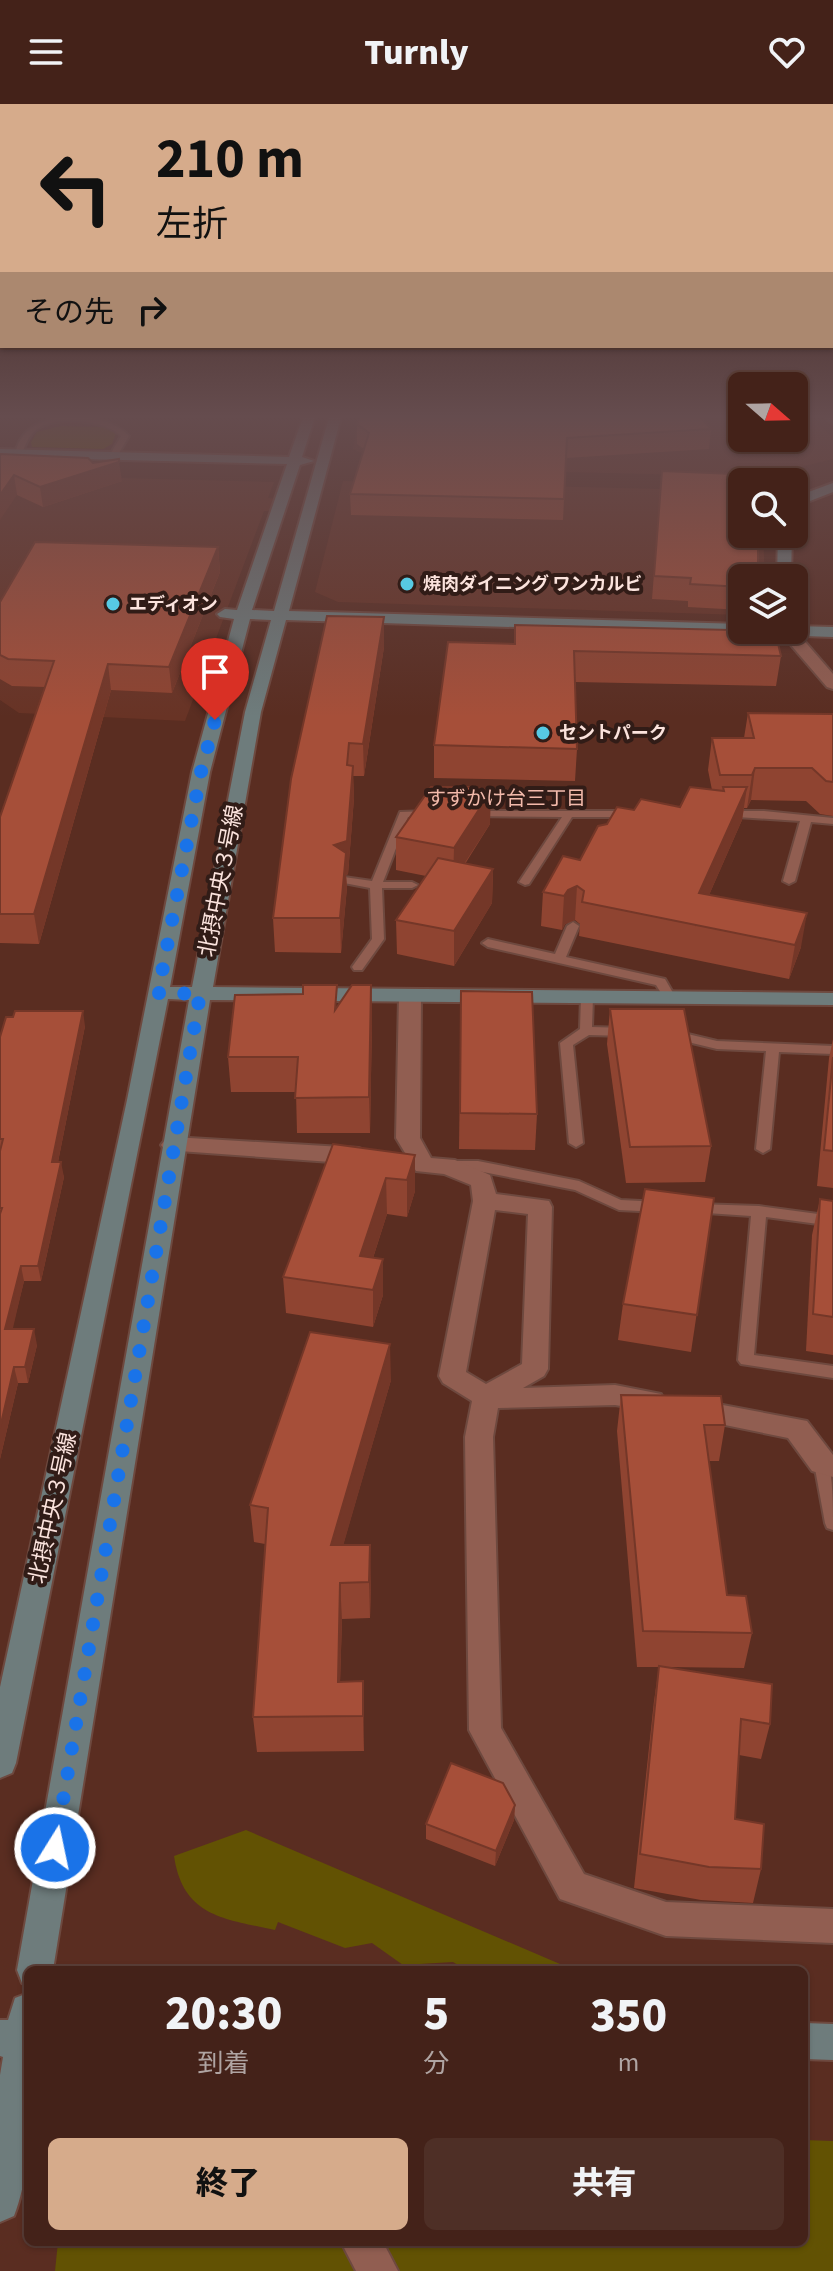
<!DOCTYPE html>
<html lang="ja">
<meta charset="utf-8">
<style>
body{margin:0;font-family:"Source Sans 3","Noto Sans JP",sans-serif;background:#4e2f26;color:#f1f3f6;height:100vh;display:flex;flex-direction:column;font-size:30px;white-space:nowrap}
*{box-sizing:border-box;margin:0}
p{font-size:26px;color:#afa4a2}
.icon{flex:none;width:44px;height:44px;fill:none;stroke:currentColor;stroke-width:2;stroke-linecap:round;stroke-linejoin:round}
.map{position:relative;flex:1;overflow:hidden}
.details{position:absolute;left:24px;top:1862px;width:784px;height:280px;display:flex;flex-direction:column;background:#442219;border-radius:12px;box-shadow:0 2px 6px #0004,0 0 0 2px #5c3f38}
.details>*{flex:none}
.top-card{position:absolute;left:0px;top:0px;width:834px;height:244px;box-shadow:0 2px 6px #0004,0 0 0 2px #5c3f38;background:#d6ab8b;color:#111;overflow:hidden}
.needle{width:52px;rotate:110deg}
.fabs{position:absolute;left:728px;top:268px;display:grid;gap:16px}
.fabs a{display:grid;place-items:center;width:80px;height:80px;border-radius:12px;background:#442219;box-shadow:0 2px 6px #0004,0 0 0 2px #5c3f38;font-size:40px}
.pin{position:absolute;display:grid;place-items:center;width:68px;height:68px;color:#fff;margin:-82px -34px;border-radius:50% 50% 50% 0;rotate:-45deg;box-shadow:0 0 8px #0007}
.pin .icon{rotate:45deg}
.me{position:absolute;width:88px;margin:-44px;rotate:10deg;stroke-linejoin:round;filter:drop-shadow(0 0 6px #0008)}
.turn{display:flex;align-items:center;gap:28px;height:168px;padding:0 24px;font-size:36px}
.turn .icon{width:104px;height:104px;stroke-width:2.5}
.turn b{display:block;font-size:56px;line-height:68px}
.then{display:flex;align-items:center;height:76px;padding:0 24px;background:#0003;gap:16px;font-size:30px}
.eta{display:flex;justify-content:space-evenly;align-items:center;height:136px;text-align:center}
.eta b{font-size:48px;font-weight:800;line-height:56px}
.primary-button{display:flex;gap:16px;margin-top:auto;padding:16px 24px}
.primary-button a{flex:1;height:92px;border-radius:12px;background:#d6ab8b;color:#111;font-size:32px;font-weight:800;line-height:92px;text-align:center}
.primary-button a+a{background:#4e2f26;color:#f1f3f6}
header{display:flex;justify-content:space-between;align-items:center;height:104px;padding:0 24px;background:#442219;font-size:36px;font-weight:800}
.map>svg:first-child{display:block}
</style>
<header><svg class="icon" aria-label="menu" viewBox="0 0 24 24"><path d="M4 6h16M4 12h16M4 18h16"/></svg>Turnly<svg class="icon" aria-label="heart" viewBox="0 0 24 24"><path d="M12 20l-8-8c-3-5 5-10 8-4 3-6 11-1 8 4z"/></svg></header>
<div class="map">
<svg width="833" height="2167" viewBox="0 0 833 2167">
<rect width="100%" height="100%" fill="#5a2d21"/>
<g fill="#683325">
<path d="M359,310H742V334H794V310H807L833,334V355L771,370L739,372L393,364L353,345Z"/>
<path d="M0,371L274,378L268,394L280,395L276,407H264L185,617L19,609L0,596Z"/>
<path d="M343,377L742,387V430H763L765,474H742V511L338,498L315,488Z"/>
</g>
<g fill="#625203">
<path d="M61,322L102,323L116,329L112,340L103,345L32,343L31,338L37,328Z"/>
<path d="M246,1726L574,1866H466L453,1858L403,1861L372,1839L345,1844L278,1818L275,1826C225,1815 183,1813 174,1752Z"/>
<path d="M804,2036L833,2037V2167H55L58,2138H804Z"/>
</g>
<g fill="none" stroke-linecap="round" stroke-linejoin="round">
<g stroke="#6e493f" stroke-width="4">
<g id="lane">
<path d="M59,313C83,313 112,313 129,332L116,354L112,356L108,354L121,332C106,316 55,311 37,325C28,332 25,342 21,352H15C18,328 37,317 59,313Z"/>
<path d="M429,707L434,710L433,712L408,713L383,778H412L418,781L412,784H382L384,835L362,866H354L352,863L372,835L370,784L344,779L338,776L344,773L372,777L400,708Z"/>
<path d="M474,707H629L634,710L629,713H572L529,780L525,781L519,778L562,713L470,712L469,710Z"/>
<path d="M726,707H764L833,714V720L811,718L795,777L789,780L783,777L800,717L722,712L721,710Z"/>
<path d="M573,818L579,822L566,853L665,875L676,894L674,897H666L656,881L488,843L482,839L488,835L555,850L567,822Z"/>
<path d="M587,889L593,893L592,923L626,924L632,928L626,932L589,931L573,941L583,1039L576,1043L569,1039L560,939L580,925L581,893Z"/>
<path d="M671,926L717,937L833,942V950L779,948L770,1045L763,1049L756,1045L766,947L717,945L667,933L665,930Z"/>
<path d="M451,1057H478L579,1077L621,1096L660,1098L667,1103L660,1108L619,1106L575,1086L478,1067L446,1065L444,1062L446,1059Z"/>
<path d="M697,1100L759,1102L833,1112V1122L766,1113L754,1251L833,1262V1274L741,1260L738,1256L751,1112L692,1108L690,1105Z"/>
<path d="M822,1353L828,1354C833,1376 833,1403 833,1426L827,1424L825,1419L814,1359L816,1354Z"/>
</g>
</g>
<g stroke="#6e493f" stroke-width="4">
<g id="street">
<path d="M794,525L833,570V585L827,583L778,526Z"/>
<path d="M410,887L421,893L420,1034L431,1054L455,1056L490,1071L496,1090L549,1097L552,1103L548,1265L544,1272L523,1284L615,1281L661,1290L665,1297L661,1304L651,1307L615,1301L498,1304L493,1333L501,1624L584,1770L666,1798L833,1805V1839L666,1832L560,1795L469,1626L465,1333L472,1297L443,1279L439,1272L473,1097L471,1081L444,1070L416,1067L396,1034L399,893ZM495,1106L528,1110L522,1260L486,1280L466,1268Z"/>
<path d="M173,1033L359,1044L367,1047L371,1052L367,1057L359,1060L165,1046L161,1041L165,1036Z"/>
<path d="M691,1295L807,1317L833,1351V1373L812,1367L788,1334L681,1312L677,1305L681,1298Z"/>
<path d="M341,2138H383L398,2167H356Z"/>
</g>
</g>
<g stroke="#6e493f" stroke-width="4">
<g id="secondary">
<path d="M304,310H316L302,353L314,357L300,361L252,506L274,507L330,310H342L289,507L742,520V526H749L742,530L286,516L261,608L213,883L833,889V901L210,896L53,1866H28V1881L22,1879L17,1866L189,896L168,895L16,1659L12,1669L0,1674V1583L127,996L192,668L234,515L220,513L217,510L225,505L237,506L287,360L0,353V345L289,353ZM250,515L271,516L245,608L192,883H170L210,668Z"/>
<path d="M820,310H833V320Z"/>
<path d="M833,379V388L805,399L799,409L794,410L795,393Z"/>
<path d="M778,430H792L791,474H777Z"/>
<path d="M794,522L833,523V533L774,531L766,526H794Z"/>
<path d="M28,1889C28,1953 38,2053 14,2112L0,2118V1971L3,1953L0,1952V1916H8L15,1894Z"/>
<path d="M804,1919L833,1920V1956L804,1955Z"/>
</g>
</g>
<use href="#lane" fill="#915e51" fill-rule="evenodd"/>
<use href="#street" fill="#915e51" fill-rule="evenodd"/>
<use href="#secondary" fill="#6e7c7c" fill-rule="evenodd"/>
</g>
<g fill="#8f4431">
<path d="M357,320L711,325L709,345L566,354L563,416L351,411L350,390L364,345L357,340Z"/>
<path d="M0,350L93,359L122,377L43,403L17,391Z"/>
<path d="M662,367L742,474V506L688,503V497L652,495Z"/>
<path d="M218,443L220,468L172,589L111,586L39,840L0,839V713L45,583L12,582L0,575V498Z"/>
<path d="M384,513V543L364,672H353L354,694L348,770L346,771L347,783L341,849L275,848L273,814Z"/>
<path d="M448,538L781,552L776,582L575,578L577,645L575,677L434,674V641Z"/>
<path d="M748,609L833,610V712L820,710L806,697L751,696L747,704H744L742,716L709,791L801,843L789,875L579,832L580,820L575,816L565,820L562,826L541,822L543,788L580,756L607,720L634,706L680,703L712,686L708,666L712,634H744Z"/>
<path d="M490,720L465,760L493,765L492,799L454,862L397,850L396,816L426,772L396,766V733Z"/>
<path d="M371,881L372,916L370,1029H297L296,988H231L228,953L338,902Z"/>
<path d="M461,887L537,1010L535,1046L459,1045Z"/>
<path d="M610,905L711,1042L705,1078L626,1079L607,940Z"/>
<path d="M85,922L58,1058L64,1073L41,1177H24L12,1225L37,1241L28,1279H18L0,1355V933Z"/>
<path d="M833,935V1084L817,1082L829,954Z"/>
<path d="M333,1040L415,1051V1087L407,1113L387,1110L373,1154L383,1155V1191L373,1223L286,1209L283,1173Z"/>
<path d="M714,1094L691,1248L618,1236L623,1200Z"/>
<path d="M820,1095L833,1097V1251L806,1247L812,1131Z"/>
<path d="M391,1276L343,1441L371,1477L370,1514L342,1515L340,1578L363,1577L364,1647L257,1648L253,1613L265,1440L254,1438L250,1401Z"/>
<path d="M621,1291L725,1321L719,1357H709L727,1491L752,1529L744,1564L670,1563L770,1620L761,1655L739,1651L735,1715L761,1765L753,1799L701,1796L634,1784L654,1597L659,1563H637L617,1327Z"/>
<path d="M515,1701L514,1716L495,1762L426,1735V1720Z"/>
</g>
<g fill="#743728">
<path d="M119,358L122,377L43,403L40,383Z"/>
<path d="M14,371L17,391L0,416V391Z"/>
<path d="M218,443L220,468L172,589L169,563Z"/>
<path d="M384,513V543L364,672L363,640Z"/>
<path d="M108,560L111,586L39,840L34,810Z"/>
<path d="M353,662L354,694L348,770L346,771L347,783L341,849L340,814L334,741Z"/>
<path d="M755,664L751,696L747,704L752,671Z"/>
<path d="M747,683L742,716L695,823L699,789Z"/>
<path d="M491,687L490,720L453,777L454,744Z"/>
<path d="M493,765L492,799L454,862V827Z"/>
<path d="M577,782L575,816L565,820L562,826L564,792L568,786Z"/>
<path d="M807,809L801,843L789,875L795,841Z"/>
<path d="M371,881L372,916L370,1029L369,993Z"/>
<path d="M83,907L85,922L55,1073L52,1058Z"/>
<path d="M415,1051V1087L407,1113V1076Z"/>
<path d="M61,1058L64,1073L41,1177L38,1162Z"/>
<path d="M386,1074L387,1110L363,1185L360,1152Z"/>
<path d="M383,1155V1191L373,1223V1186Z"/>
<path d="M21,1162L24,1177L9,1241L5,1225Z"/>
<path d="M34,1225L37,1241L28,1279L25,1263Z"/>
<path d="M390,1240L391,1276L333,1477L331,1441Z"/>
<path d="M14,1263L18,1279L0,1355V1324Z"/>
<path d="M370,1441L371,1477L370,1514L369,1478Z"/>
<path d="M340,1479L342,1515L339,1613L338,1578Z"/>
<path d="M363,1577L364,1613V1647L363,1612Z"/>
<path d="M515,1701L514,1716L495,1762L496,1747Z"/>
</g>
<g fill="#a64f39" stroke="#743728" stroke-width="2">
<path d="M360,310H698L711,325L567,334L564,395L350,390L369,329L357,320Z"/>
<path d="M0,350L88,354L93,359L119,355V358L40,383L14,371L0,391Z"/>
<path d="M662,367L758,371V378H742V430H758V474H742V483L690,480L691,474L654,472Z"/>
<path d="M35,438L218,443L169,563L108,560L34,810H0V713L54,557L8,555L0,551V498Z"/>
<path d="M327,512L384,513L363,640L349,639L347,661L353,662L347,737L334,741L346,749L340,814H273L291,675Z"/>
<path d="M515,521L775,527L781,552L574,547L577,645L434,641L448,538L515,540Z"/>
<path d="M748,609L833,610V678L826,677L812,664H755L752,671H720L712,634H754Z"/>
<path d="M431,683H471L491,687L454,744L396,733Z"/>
<path d="M690,683L724,687L723,683H747L699,789L807,809L795,841L582,798L584,787L577,782L568,786L564,792L543,788L563,752L580,756L598,722L607,720L617,703L634,706L641,695L680,703Z"/>
<path d="M438,754L493,765L454,827L396,816Z"/>
<path d="M303,881H337L335,906L352,881H371L369,993L295,994L298,953H228L235,891L303,890Z"/>
<path d="M461,887L532,888L537,1010L460,1009Z"/>
<path d="M610,905H684L711,1042L630,1043Z"/>
<path d="M15,907H83L52,1058H61L38,1162H21L5,1225H34L25,1263H14L0,1324V1110L2,1104H0V1047L3,1035H0V933L6,913H13Z"/>
<path d="M833,953V1047L824,1046Z"/>
<path d="M333,1040L415,1051L407,1076L386,1074L360,1152L383,1155L373,1186L283,1173Z"/>
<path d="M645,1085L714,1094L697,1211L623,1200Z"/>
<path d="M820,1095L833,1097V1213L813,1210Z"/>
<path d="M310,1228L390,1240L331,1441H370L369,1478L340,1479L338,1578L363,1577V1612L253,1613L268,1404L250,1401Z"/>
<path d="M621,1291L721,1292L725,1321H704L727,1491L746,1492L752,1529L643,1527Z"/>
<path d="M659,1562L772,1580L770,1620L741,1615L735,1715L764,1720L761,1765L709,1763L640,1750Z"/>
<path d="M451,1659L503,1679L515,1701L496,1747L426,1720Z"/>
</g>
<linearGradient id="sky" x2="0" y2="1"><stop stop-color="#321912"/><stop offset="0.51" stop-color="#654c4e"/><stop offset="1" stop-color="#654c4e" stop-opacity="0"/></linearGradient>
<rect width="833" height="613" fill="url(#sky)"/>
<g fill="none" stroke-linecap="round" stroke-linejoin="round">
<path stroke="#1a73e8" stroke-width="14" stroke-dasharray="0 25.2" d="M55,1744L200,890L158,889L201,668L215,616"/>
</g>
<g fill="#57c9e3" stroke="#311c17" stroke-width="3">
<circle cx="407" cy="480" r="8"/>
<circle cx="113" cy="500" r="8"/>
<circle cx="543" cy="629" r="8"/>
</g>
<g text-anchor="middle" dominant-baseline="central" stroke-width="8" stroke-linejoin="round" paint-order="stroke">
<g font-size="18" font-weight="bold" fill="#fbe3dd" stroke="#311c17" text-anchor="start">
<text x="423" y="480">焼肉ダイニング ワンカルビ</text>
<text x="129" y="500">エディオン</text>
<text x="559" y="629">セントパーク</text>
</g>
<g font-size="20" fill="#f3baab" stroke="#311c17">
<text x="506" y="695">すずかけ台三丁目</text>
</g>
<g font-size="22" fill="#fbe3dd" stroke="#311c17">
<text transform="translate(221 777) rotate(-79)">北摂中央３号線</text>
<text transform="translate(53 1404) rotate(-78)">北摂中央３号線</text>
</g>
</g>
</svg>
<div class="fabs">
<a><svg class="needle" viewBox="-14 -14 28 28"><path d="M0-13l5 13h-10z" fill="#e53935"/><path d="M0 13l5-13h-10z" fill="#afa4a2"/></svg></a>
<a><svg class="icon" aria-label="search" viewBox="0 0 24 24"><circle cx="10" cy="10" r="6"/><path d="M15 15l6 6"/></svg></a>
<a><svg class="icon" aria-label="layers" viewBox="0 0 24 24"><path d="M12 4l9 5-9 5-9-5zM3 14l9 5 9-5"/></svg></a>
</div>
<div class="pin" style="left:215px;top:616px;background:#d93025"><svg class="icon" aria-label="arrive" viewBox="0 0 24 24"><path d="M6 21V4h12l-3 4 3 4H6"/></svg></div>
<svg class="me" style="left:55px;top:1744px" viewBox="-20 -20 40 40"><circle r="17" fill="#1a73e8" stroke="#fff" stroke-width="3"/><path d="M0-11L8 9 0 5-8 9z" fill="#fff"/></svg>
<div class="top-card">
<div class="turn"><svg class="icon" aria-label="left" viewBox="0 0 24 24"><path d="M17 20v-9H6M10 6l-5 5 5 5"/></svg><div><b>210 m</b>左折</div></div>
<div class="then">その先<svg class="icon" aria-label="right" viewBox="0 0 24 24"><path d="M7 20v-9h11M14 6l5 5-5 5"/></svg></div>
</div>
<section class="details">
<div class="eta">
<div><b>20:30</b><p>到着</p></div>
<div><b>5</b><p>分</p></div>
<div><b>350</b><p>m</p></div>
</div>
<div class="primary-button"><a>終了</a><a>共有</a></div>
</section>
</div>
